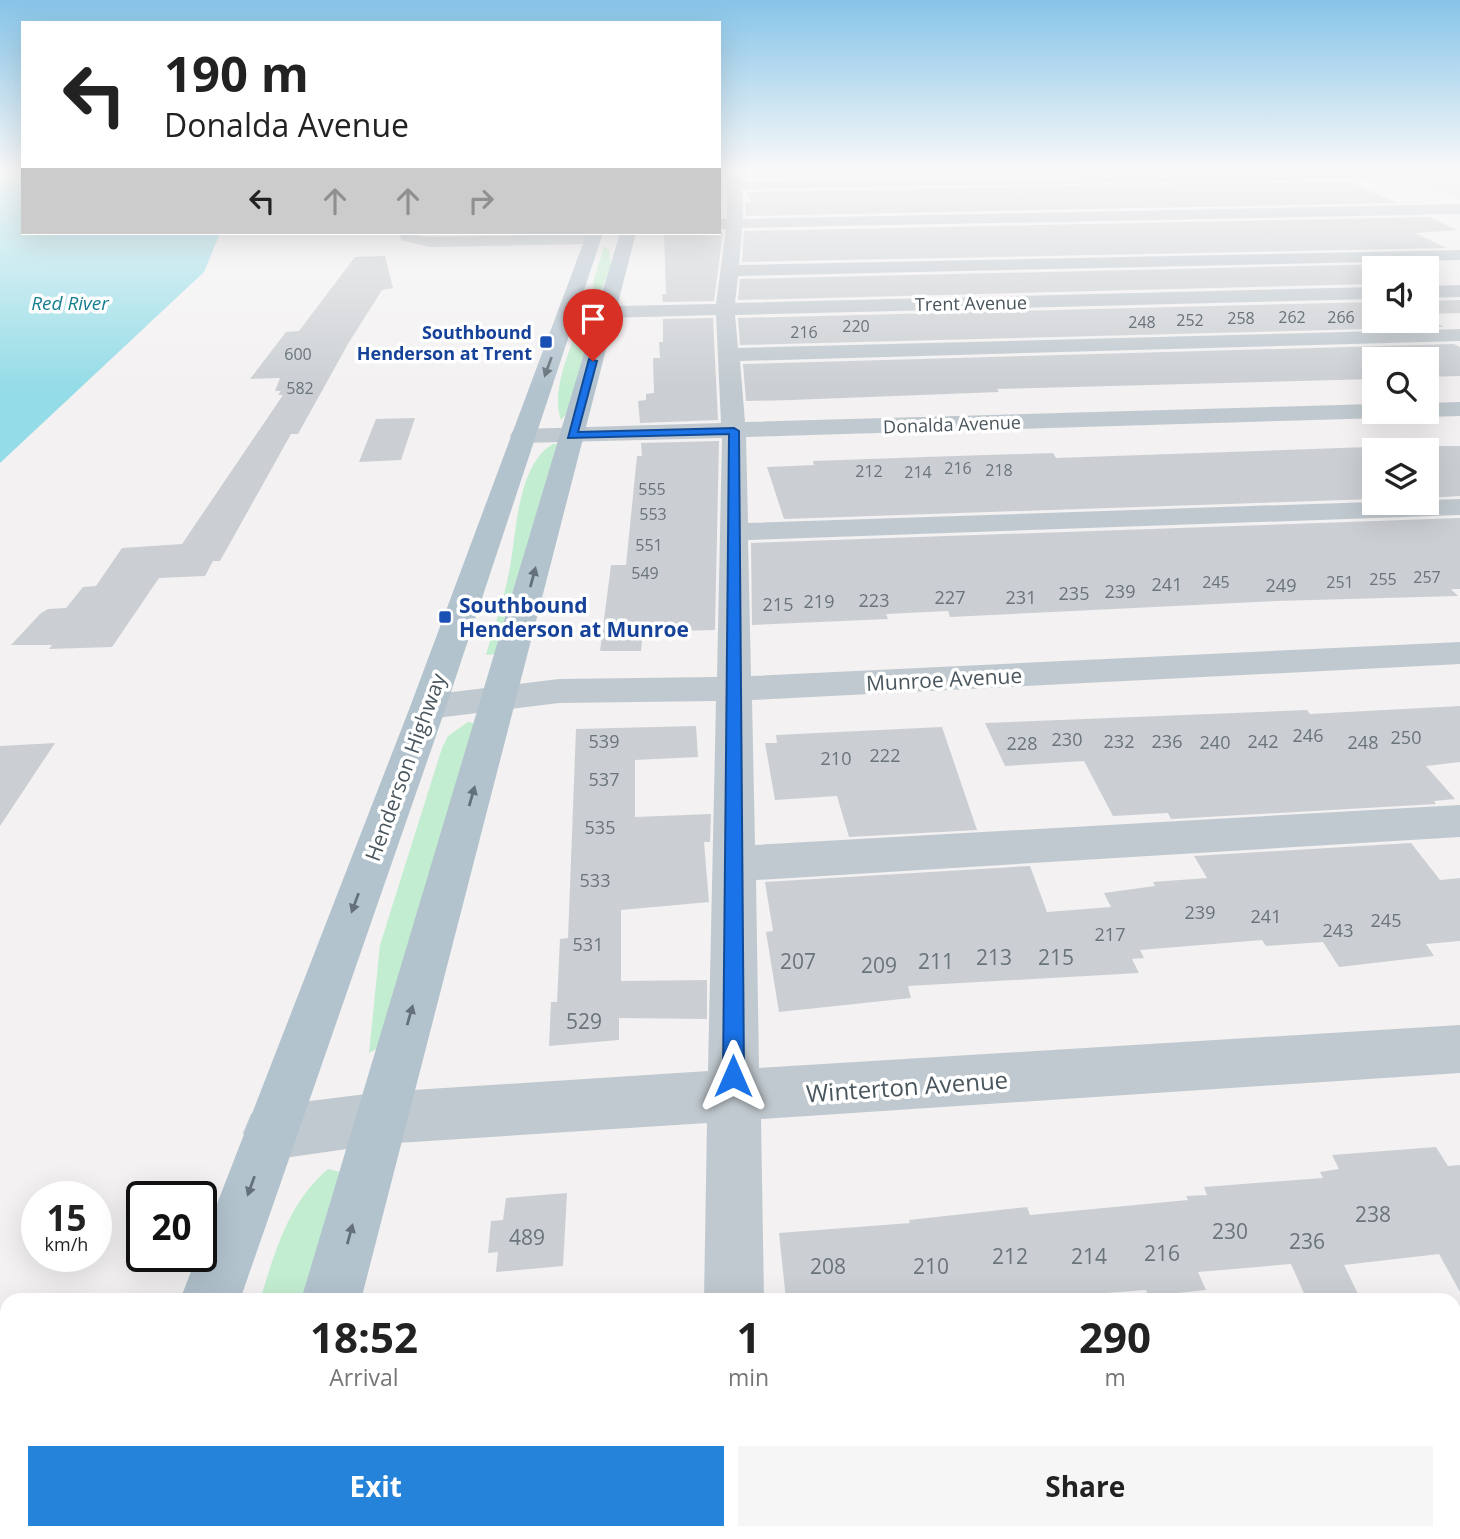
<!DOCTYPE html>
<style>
body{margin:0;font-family:"Open Sans",sans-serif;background:#f6f6f6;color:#222;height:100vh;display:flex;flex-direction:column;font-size:26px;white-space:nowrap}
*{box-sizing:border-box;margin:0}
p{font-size:23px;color:#767676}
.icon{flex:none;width:38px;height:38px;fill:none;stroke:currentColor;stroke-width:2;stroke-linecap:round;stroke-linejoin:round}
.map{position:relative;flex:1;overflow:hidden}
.drawer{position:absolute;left:0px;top:1293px;width:1461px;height:247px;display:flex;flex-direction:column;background:#fff;border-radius:21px 21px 0 0;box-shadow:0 7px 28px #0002}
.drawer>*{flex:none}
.banner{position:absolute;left:21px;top:21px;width:700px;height:214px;border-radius:0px;box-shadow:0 7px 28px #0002;background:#fff;color:#222;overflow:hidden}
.controls{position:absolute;left:1362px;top:256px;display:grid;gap:14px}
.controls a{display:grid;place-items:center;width:77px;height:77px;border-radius:0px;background:#fff;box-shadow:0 7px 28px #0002;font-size:35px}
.speed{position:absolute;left:21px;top:1181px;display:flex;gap:14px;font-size:35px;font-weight:700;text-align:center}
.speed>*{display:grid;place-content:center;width:91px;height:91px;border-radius:50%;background:#fff;box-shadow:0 7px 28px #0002;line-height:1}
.speed small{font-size:18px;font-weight:400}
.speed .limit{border:4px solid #111;border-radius:10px;background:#fff;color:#111}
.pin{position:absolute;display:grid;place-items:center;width:60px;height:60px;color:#fff;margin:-72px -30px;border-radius:50% 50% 50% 0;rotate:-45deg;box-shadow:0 0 7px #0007}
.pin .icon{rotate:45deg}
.me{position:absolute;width:77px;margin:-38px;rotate:0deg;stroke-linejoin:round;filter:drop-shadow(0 0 5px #0008)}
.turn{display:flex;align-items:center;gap:24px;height:147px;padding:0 28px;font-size:32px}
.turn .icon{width:91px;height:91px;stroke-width:2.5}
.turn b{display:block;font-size:49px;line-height:60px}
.lanes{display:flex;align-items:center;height:66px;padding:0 28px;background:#0003;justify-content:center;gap:35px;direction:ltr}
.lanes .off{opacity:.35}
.eta{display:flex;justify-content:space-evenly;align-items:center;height:119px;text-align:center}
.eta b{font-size:42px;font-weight:700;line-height:49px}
.primary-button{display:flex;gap:14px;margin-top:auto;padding:14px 28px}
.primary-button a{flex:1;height:80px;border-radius:0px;background:#2583d9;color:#fff;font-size:28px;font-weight:700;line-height:80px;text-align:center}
.primary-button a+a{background:#f6f6f6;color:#222}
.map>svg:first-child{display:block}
</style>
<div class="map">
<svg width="1460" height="1539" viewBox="0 0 1460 1539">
<rect width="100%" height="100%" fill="#f3f1f1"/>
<path fill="#e4e2e3" d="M1460,175V200L1404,176Z"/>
<g fill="#c3edd0">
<path d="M604,247L609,249L611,266L596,303L593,283Z"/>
<path d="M592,317L595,318L567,413L561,420C551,391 569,352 579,325Z"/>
<path d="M553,444H557L496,654L486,655C493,629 503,603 508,577C517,539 515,466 553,444Z"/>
<path d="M468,722L474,723L378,1048L369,1053L380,945L442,748L448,736Z"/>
<path d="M328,1169L340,1172L302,1300H260C275,1252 288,1203 328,1169Z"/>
</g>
<path fill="#94dce7" d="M0,172H23V233H220L204,272L0,463Z"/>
<g fill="#cbcfd3">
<path d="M744,172H1221L744,178Z"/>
<path d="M1350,181L1397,203L746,216L745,202H751L746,192Z"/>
<path d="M1429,217L1457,230L1415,233L1446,248L742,262L744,231Z"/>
<path d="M723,232L714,301L663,302L662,294H666L664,233Z"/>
<path d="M385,256L393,288L382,290L348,344L298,434H291L220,561H213L205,576L159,578L112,647L49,649L52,645H11L41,613L48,609L66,608L83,587L96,586L122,548L182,544L283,395H278L281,391H275L280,378L250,379L286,332L299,331L355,257Z"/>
<path d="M1433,263L1438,266L1374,268V284L738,300L740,279Z"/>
<path d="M1460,300V313L1426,314V301Z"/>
<path d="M1374,302V320H1426V317L1444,327L740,345L738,318Z"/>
<path d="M713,318L718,420L640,423L638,401L646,400V394L654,393L653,358H660L659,342H663V319Z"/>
<path d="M1454,344L1460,347V376L1426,377V359H1374V379L997,389L999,392L791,400L746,401L743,364Z"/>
<path d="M415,418L401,460L359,462L376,419Z"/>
<path d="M719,441L715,630L643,632L641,651H600L611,565H626L637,456H642L641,443Z"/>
<path d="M1396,446H1460V496L1426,498V450H1374V499L784,519L767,467L814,465L813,461L925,457L1053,453L1056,458Z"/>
<path d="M1460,518V589H1451L1458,596L1275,601L950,617L948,611L886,614L888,619L752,625L751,543Z"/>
<path d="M1460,706V762L1426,766L1455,799L1434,801L1436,804L1171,819L1168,813L1113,816L1084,761L1005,766L985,723L1307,710L1310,714Z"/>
<path d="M696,726L698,757L635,760V817L711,814L710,842H704L709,902L621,910V981L707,980V1019L619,1018V1040L549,1046L551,1002H557L560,939L568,938L576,729Z"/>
<path d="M942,727L977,830L849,837L837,796L775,800L765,743H777L776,735Z"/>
<path d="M55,743L0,826V746Z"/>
<path d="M1411,843L1440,880L1460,878V941L1426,944L1434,956L1339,967L1323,942L1266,946L1262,940L1140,950L1144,958L1132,959L1139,973L908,986L911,998L779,1012L766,932L773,931L765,882L1030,866L1047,912L1111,907L1104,893L1155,886L1153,882L1207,878L1194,856Z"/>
<path d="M1436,1147L1448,1166L1460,1165V1292L1439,1254L1344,1265L1361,1300H1307L1291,1264L1198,1272L1206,1290L1148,1296L1146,1290L1054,1297L1055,1300H786L779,1233L910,1223L909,1220L1027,1207L1030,1215L1188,1200L1186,1196L1207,1195L1204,1187L1323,1178L1320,1172L1339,1169L1332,1155Z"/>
<path d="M567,1193L563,1266L496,1272L498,1252L488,1253L491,1221L503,1220L506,1198Z"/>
</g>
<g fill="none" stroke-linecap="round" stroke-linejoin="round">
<g fill="#c0c9cf" fill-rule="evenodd">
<path d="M727,172H741V181L1460,172V177L742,189L743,219L1460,204V214L742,228L739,265L1460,250V260L738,276L735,303L1374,287V299L735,315L738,348L1460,329V341L740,361L745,422L1374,404V411H1394L1382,418L746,437L748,523L1460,499V515L748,540L751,676L1460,642V664L752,700L755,845L1460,805V837L756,880L759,1068L1460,1025V1073L761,1119L764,1300H704L707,1123L382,1144L270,1160L251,1152L243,1133L251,1114L270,1106L382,1092L708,1071L716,701L559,703L428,719L415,716L410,707L415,698L428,695L559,679L717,677L722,438L522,443L513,441L510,436L513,431L522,429L721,423L716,315L568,319L558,313L568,307L716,304L726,229H719V219H727Z"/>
<path d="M399,233L430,237L593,234L601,239L593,244L430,247L401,240Z"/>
<path d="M1460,285V297L1426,298V286Z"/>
<path d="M1460,402V416L1426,417L1415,411H1426V403Z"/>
<rect x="0" y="1375" width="7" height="66"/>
<rect x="1454" y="1397" width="6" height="66"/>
<rect x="701" y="1533" width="70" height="6"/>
</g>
<g fill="#b3c3ce" fill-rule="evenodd">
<path d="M587,233H603L446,707L240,1300H180L197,1256H201V1245L410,707Z"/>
<path d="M620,233H636L361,1300H301Z"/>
<path d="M91,1533H161L159,1539H89Z"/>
<path d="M232,1533H302L300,1539H230Z"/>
</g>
</g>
<defs><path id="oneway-solid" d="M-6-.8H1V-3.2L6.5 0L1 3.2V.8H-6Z" transform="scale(1.75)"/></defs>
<g fill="#64717a">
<use href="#oneway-solid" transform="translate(548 367) rotate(110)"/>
<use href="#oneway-solid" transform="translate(533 577) rotate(-75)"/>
<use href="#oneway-solid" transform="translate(472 796) rotate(-74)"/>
<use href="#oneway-solid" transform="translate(355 903) rotate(110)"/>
<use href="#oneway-solid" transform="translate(410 1015) rotate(-74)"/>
<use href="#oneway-solid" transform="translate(251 1186) rotate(110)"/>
<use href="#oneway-solid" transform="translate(350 1234) rotate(-75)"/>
</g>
<linearGradient id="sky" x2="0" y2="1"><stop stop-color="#86c4e8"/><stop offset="0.44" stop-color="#faf9f9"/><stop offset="1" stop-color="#faf9f9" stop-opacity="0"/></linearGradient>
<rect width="1460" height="388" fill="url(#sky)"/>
<path fill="#1a73e8" stroke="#114b97" stroke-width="2" d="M589,359L597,361L578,432L734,428L739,431L744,1076L741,1084L733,1087L726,1084L723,1076L729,434L568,438Z"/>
<g fill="#1a4fb4" stroke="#fff" stroke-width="2.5">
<rect x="539" y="335" width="14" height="14" rx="3.5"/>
<rect x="438" y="610" width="14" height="14" rx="3.5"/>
</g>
<g text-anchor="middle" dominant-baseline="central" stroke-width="7" stroke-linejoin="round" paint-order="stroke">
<g font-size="16" fill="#6a747b">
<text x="1292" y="317">262</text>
<text x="1341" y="317">266</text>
<text x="1241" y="318">258</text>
<text x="1190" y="320">252</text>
<text x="1142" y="322">248</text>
<text x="856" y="326">220</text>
<text x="804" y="332">216</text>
<text x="298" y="354">600</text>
<text x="300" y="388">582</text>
<text x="958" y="468">216</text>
<text x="999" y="470">218</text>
<text x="869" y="471">212</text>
<text x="918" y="472">214</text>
<text x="652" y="489">555</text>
<text x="653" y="514">553</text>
<text x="649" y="545">551</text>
<text x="645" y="573">549</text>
<text x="1427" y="577">257</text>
<text x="1383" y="579">255</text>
<text x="1216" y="582">245</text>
<text x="1340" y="582">251</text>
</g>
<g font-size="18" fill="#4a565e" stroke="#fff">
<text transform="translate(971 303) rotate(-1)">Trent Avenue</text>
<text transform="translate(952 424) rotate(-2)">Donalda Avenue</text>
</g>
<g font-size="18" font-weight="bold" fill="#164399" stroke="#fff" text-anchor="end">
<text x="532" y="332">Southbound<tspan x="532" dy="21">Henderson at Trent</tspan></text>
</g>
<g font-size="18" fill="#6a747b">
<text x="1167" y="584">241</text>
<text x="1281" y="585">249</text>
<text x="1120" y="591">239</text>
<text x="1074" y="593">235</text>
<text x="950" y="597">227</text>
<text x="1021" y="597">231</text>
<text x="874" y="600">223</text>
<text x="819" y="601">219</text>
<text x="778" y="604">215</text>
<text x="1308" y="735">246</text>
<text x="1406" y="737">250</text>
<text x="1067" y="739">230</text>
<text x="604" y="741">539</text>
<text x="1119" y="741">232</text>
<text x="1167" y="741">236</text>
<text x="1263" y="741">242</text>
<text x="1215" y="742">240</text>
<text x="1363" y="742">248</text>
<text x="1022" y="743">228</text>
<text x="885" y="755">222</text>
<text x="836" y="758">210</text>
<text x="604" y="779">537</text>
<text x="600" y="827">535</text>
<text x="595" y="880">533</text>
<text x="1200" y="912">239</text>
<text x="1266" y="916">241</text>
<text x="1386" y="920">245</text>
<text x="1338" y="930">243</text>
<text x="1110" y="934">217</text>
<text x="588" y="944">531</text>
</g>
<g font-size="19" font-style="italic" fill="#157f8f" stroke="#fff">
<text x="70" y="303">Red River</text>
</g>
<g font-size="21" font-weight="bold" fill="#164399" stroke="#fff" text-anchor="start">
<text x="459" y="605">Southbound<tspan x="459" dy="24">Henderson at Munroe</tspan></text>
</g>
<g font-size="21" fill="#4a565e" stroke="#fff">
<text transform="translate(944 679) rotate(-3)">Munroe Avenue</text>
<text transform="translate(405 767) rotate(-70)">Henderson Highway</text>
</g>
<g font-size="21" fill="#6a747b">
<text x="994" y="957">213</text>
<text x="1056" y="957">215</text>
<text x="798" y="961">207</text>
<text x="936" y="961">211</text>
<text x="879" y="965">209</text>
<text x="584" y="1021">529</text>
<text x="1373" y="1214">238</text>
<text x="1230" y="1231">230</text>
<text x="527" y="1237">489</text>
<text x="1307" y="1241">236</text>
<text x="1162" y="1253">216</text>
<text x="1010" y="1256">212</text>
<text x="1089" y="1256">214</text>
<text x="828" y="1266">208</text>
<text x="931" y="1266">210</text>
</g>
<g font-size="24" fill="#4a565e" stroke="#fff">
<text transform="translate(907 1086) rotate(-4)">Winterton Avenue</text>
</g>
</g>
</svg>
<div class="controls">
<a><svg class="icon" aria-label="sound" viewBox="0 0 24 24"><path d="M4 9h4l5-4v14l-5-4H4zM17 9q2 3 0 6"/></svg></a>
<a><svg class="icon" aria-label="search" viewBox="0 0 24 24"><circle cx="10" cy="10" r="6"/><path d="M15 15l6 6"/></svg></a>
<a><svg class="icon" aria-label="layers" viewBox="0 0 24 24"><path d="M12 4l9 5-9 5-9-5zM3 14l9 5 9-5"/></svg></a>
</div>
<div class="speed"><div>15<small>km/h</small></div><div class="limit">20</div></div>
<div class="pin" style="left:593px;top:361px;background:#d93025"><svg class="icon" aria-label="arrive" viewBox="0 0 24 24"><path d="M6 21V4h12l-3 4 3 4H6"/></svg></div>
<svg class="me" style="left:733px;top:1076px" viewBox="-20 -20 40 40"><path d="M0-17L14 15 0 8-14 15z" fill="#1a73e8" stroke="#fff" stroke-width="4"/></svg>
<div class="banner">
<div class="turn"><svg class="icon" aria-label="left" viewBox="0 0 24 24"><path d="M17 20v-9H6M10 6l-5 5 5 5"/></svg><div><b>190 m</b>Donalda Avenue</div></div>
<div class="lanes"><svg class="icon" aria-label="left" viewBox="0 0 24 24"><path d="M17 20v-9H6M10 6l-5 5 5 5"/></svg><svg class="icon off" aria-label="ahead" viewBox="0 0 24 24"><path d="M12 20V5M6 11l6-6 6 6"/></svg><svg class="icon off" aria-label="ahead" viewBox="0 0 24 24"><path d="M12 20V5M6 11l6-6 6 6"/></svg><svg class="icon off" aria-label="right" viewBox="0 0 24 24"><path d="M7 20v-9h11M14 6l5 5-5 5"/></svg></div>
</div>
<section class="drawer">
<div class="eta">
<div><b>18:52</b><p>Arrival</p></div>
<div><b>1</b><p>min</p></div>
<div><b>290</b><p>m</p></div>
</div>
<div class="primary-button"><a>Exit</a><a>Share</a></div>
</section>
</div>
